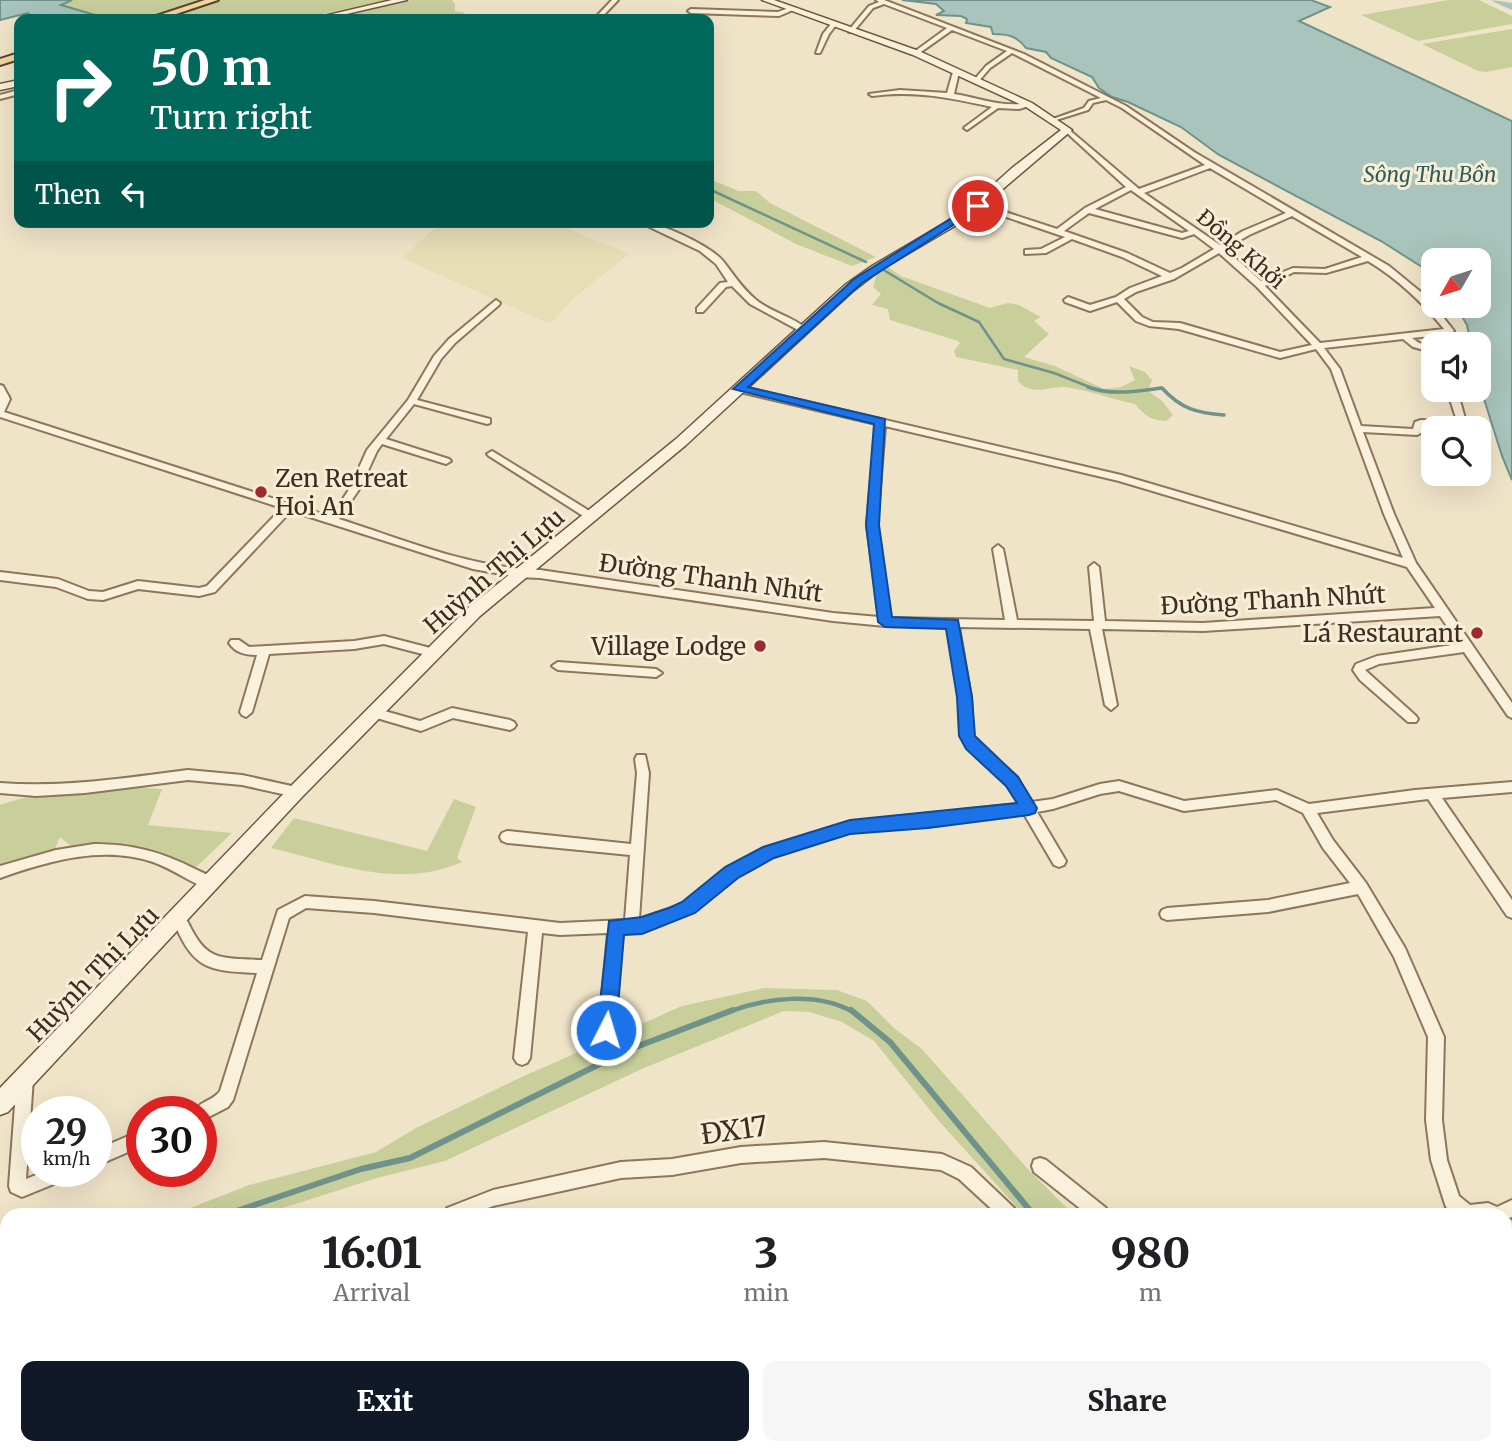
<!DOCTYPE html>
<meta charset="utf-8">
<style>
body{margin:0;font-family:Merriweather,serif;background:#f6f6f6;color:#202124;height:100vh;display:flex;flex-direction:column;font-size:26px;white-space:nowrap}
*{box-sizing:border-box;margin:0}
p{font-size:23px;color:#757577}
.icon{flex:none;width:38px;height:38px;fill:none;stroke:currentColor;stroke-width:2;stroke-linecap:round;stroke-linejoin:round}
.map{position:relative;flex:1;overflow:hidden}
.panel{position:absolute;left:0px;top:1208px;width:1512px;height:247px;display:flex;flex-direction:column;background:#fff;border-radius:21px 21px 0 0;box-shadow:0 7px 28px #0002}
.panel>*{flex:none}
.hud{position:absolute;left:14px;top:14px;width:700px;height:214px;border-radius:14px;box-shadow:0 7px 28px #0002;background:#00695c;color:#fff;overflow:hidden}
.needle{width:46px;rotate:231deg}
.buttons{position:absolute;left:1421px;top:248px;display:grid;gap:14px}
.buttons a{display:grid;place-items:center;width:70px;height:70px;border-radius:14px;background:#fff;box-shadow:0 7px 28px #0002;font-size:35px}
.speed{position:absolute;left:21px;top:1096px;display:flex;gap:14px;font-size:35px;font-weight:700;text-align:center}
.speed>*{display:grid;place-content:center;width:91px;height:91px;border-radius:50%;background:#fff;box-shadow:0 7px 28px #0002;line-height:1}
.speed small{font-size:18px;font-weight:400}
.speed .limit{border:10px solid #d22;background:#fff;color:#111}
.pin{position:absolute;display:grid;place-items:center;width:60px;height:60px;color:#fff;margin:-30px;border:4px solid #fff;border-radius:50%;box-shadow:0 2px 7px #0007}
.me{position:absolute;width:77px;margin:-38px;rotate:5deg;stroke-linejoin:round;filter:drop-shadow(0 0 5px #0008)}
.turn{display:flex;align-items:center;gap:24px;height:147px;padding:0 21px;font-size:32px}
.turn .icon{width:91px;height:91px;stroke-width:2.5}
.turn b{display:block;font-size:49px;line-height:60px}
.then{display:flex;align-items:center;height:66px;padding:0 21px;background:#0003;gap:14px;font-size:26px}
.eta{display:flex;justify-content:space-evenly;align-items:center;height:119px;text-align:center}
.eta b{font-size:42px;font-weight:800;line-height:49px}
.cta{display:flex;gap:14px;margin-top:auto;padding:14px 21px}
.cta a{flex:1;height:80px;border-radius:14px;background:#111827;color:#fff;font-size:28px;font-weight:800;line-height:80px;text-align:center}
.cta a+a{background:#f6f6f6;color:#202124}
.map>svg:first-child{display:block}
</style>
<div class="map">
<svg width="1512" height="1454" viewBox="0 0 1512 1454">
<rect width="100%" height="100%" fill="#f0e4c8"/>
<path fill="#e6deb5" d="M449,222H575L565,228L629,254L574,298L550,324L402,258L432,231Z"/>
<g fill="#c9cf9b">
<path d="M72,0H386L300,19H109L61,5Z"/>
<path d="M412,0H452L455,4V11L466,13L447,17L449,19H322Z"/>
<path d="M1449,0H1479L1512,16V24L1418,41L1361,15Z"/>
<path d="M1512,29V67L1486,72L1478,71L1422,44Z"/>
<path d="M709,179L739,191H756L770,203L876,257L852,266L796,244L709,198Z"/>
<path d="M888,267L901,276L990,308L1008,303L1019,305L1041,317L1034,321L1049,334L1024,357L1055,366L1104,389L1121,387L1135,380L1129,366L1145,372L1152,380L1148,391L1162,401L1173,415L1166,421C1150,420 1145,416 1135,404C1112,399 1088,390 1065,387C1049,386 1031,397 1018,381V370L956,357L954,351L960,343L958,341L890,320L888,309L872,305L881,294L873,287L877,273Z"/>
<path d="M141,782L146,788L162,789L148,825L232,833L188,875L113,849L73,848L60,837L54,851L0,873V805C44,789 94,791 141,782Z"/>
<path d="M454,799L476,807L457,858L462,862C398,890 335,863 271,848L294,818L427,851Z"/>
<path d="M764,988L837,990L867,1001L895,1029L922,1049L1028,1169L1073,1214H1023L938,1120L874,1041L842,1022L809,1012L784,1011L644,1068L445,1161L377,1178L264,1214H175L249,1185L376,1152L416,1128L515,1080L682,1006Z"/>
<path d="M1512,1267V1348L1505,1354V1275Z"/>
</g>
<g fill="#a9c4bc" stroke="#6f938a" stroke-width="2">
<path d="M0,0H72L61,5L109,19H35L28,13L0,20Z"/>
<path d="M902,0H1311L1330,7L1299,21L1512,121V480L1502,456L1479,383V345H1471L1467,325L1456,306H1479V261H1433V279L1422,267L1381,241L1219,155L1181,127L1128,102L1112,97L1099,88L1092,77L1051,58L1046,52L1026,48C1017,36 1008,34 993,34L991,27L966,23L967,19L961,16L936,15L944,11L936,4Z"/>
</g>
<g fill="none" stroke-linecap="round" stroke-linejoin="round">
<g stroke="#6f938a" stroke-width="2.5">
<path d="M709,189L866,262"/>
<path d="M882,269L938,303L979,322L1004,359L1054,373L1092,388"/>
<path d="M1159,388H1162"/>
</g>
<path stroke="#6f938a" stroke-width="3.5" d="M1088,387C1112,396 1137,391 1162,388C1181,409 1197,413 1224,415"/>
<path stroke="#6f938a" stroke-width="4.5" d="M728,1012C765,998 817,991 853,1012"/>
<g stroke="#6f938a" stroke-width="6">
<path d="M851,1010L890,1042L1033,1214"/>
<path d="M228,1214L361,1169L410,1158L628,1050L733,1010"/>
<path d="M1505,1310L1512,1301"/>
<path d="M0,1321L7,1315"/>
</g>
<path fill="#a9c4bc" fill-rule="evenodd" d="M1492,0L1512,3V10L1494,2Z"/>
<g stroke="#8d765c" stroke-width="4">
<g id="street">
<path d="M612,0H618L600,19H594Z"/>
<path d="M876,0H884L1024,54L1126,106L1194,152L1389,266L1428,298L1454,331L1450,334L1412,338L1419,343L1431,346L1433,350V363L1429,360L1424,350L1413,347L1403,339L1324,348L1340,369L1361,426L1413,429L1415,422L1421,420L1457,421L1447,390H1457L1466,422H1476L1481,425L1476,428L1423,426L1422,432L1417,435L1363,432L1394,514L1416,563L1512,703V718L1508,716L1464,652L1379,664L1365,670L1416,716L1418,719L1416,722H1408L1360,680L1353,670L1356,664L1377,656L1459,644L1440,616L1203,631L1102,629L1117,705L1111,710L1105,705L1090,629L959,627L971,697L973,736L976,742L1017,777L1031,802L1053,799L1100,784L1119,781L1184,801L1277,790L1309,804L1415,790L1512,782V792L1442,798L1512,900V918L1507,916L1428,799L1317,813L1333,840L1366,883L1405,948L1444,1037L1442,1120L1447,1160L1459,1196L1470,1205L1488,1203L1497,1207L1512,1200V1217L1509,1218L1512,1221L1511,1266L1505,1269V1214H1456L1446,1207L1444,1201L1431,1160L1426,1120L1428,1037L1394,957L1358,894L1268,912L1167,920L1162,918L1160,914L1162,910L1167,908L1268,900L1350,883L1323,848L1303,813L1276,800L1184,811L1119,791L1100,794L1053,809L1037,812L1066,861L1064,865L1059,867L1054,865L1024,814L850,832L773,857L737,877L693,912L642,931L623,932L613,1030L611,1035L606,1037L601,1035L599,1030L608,933L560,935L542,933L530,1058L527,1063L522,1065L517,1063L514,1058L528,932L374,913L306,908L289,918L233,1100L228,1107L201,1121V1111H194C199,1102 214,1100 220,1091L257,973C205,971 193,968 172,918L174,914L179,912L184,914C205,960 213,958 262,960L278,910L305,896L374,901L560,923L625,920L630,855L507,843L502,841L500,837L502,833L507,831L631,844L637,773L635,759L637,755H645L649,773L639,919L683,904L727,869L764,849L850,822L1019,804L1007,785L968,748L961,736L959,697L948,627L885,626L833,621L540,578L518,577L473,569L291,511L215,592L199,596L138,589L103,600L88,599L56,587L0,580V572L58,579L89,591L103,592L138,581L199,588L207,586L282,508L0,417V385L3,386L10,399L4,412L331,517L350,488L367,450L408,400L434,356L449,339L496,300L500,303L499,305L455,343L441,359L417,400L490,419V423L487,424L414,404L386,439L449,459L451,461L446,464L382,444L377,451L360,488L339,519C405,540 470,568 540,570L833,613L879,617L867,525L876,424L736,391V387L739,386L1121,475L1403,558L1384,514L1331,369L1316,349L1280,358L1179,329L1149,326L1136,321L1117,302L1090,311L1065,302L1064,300L1068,297L1090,305L1116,297L1130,288L1162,276L1122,257L1072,239L1046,253L1025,254V250L1041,249L1065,237L974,206L981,204L1057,229L1085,208L1126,187L1065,131V129L1067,128L1139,189L1205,165L1122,108L1106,100L1093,103L1088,110L1053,121V119L1084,108L1089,101L1101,98L1012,53L990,68L978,82H974V80L986,66L1007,51L952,30L918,54H914V52L947,28L884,4L873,8L853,32H849V30L869,6L879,2ZM1210,168L1286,213L1243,231L1220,245L1144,193ZM1131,190L1189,231L1182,233L1095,209ZM1089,213L1182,238L1194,234L1214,249L1182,268L1170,273L1127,253L1064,231ZM1292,216L1362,257L1325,269L1293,268L1261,281L1225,249L1249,235ZM1219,253L1257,287L1312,345L1280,352L1180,323L1153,322L1142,317L1124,299L1136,292L1174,279ZM1368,261C1398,279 1422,302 1444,329L1320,343L1265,286L1294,272L1326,273ZM885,426L1119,481L1407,567L1435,608L1203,623L1105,621L1099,567L1094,563L1089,567L1094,621L1017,620L1003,549L998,545L993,549L1005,620L890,618L877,525Z"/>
<path d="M791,7L793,10L779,16L691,13L688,11L691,9L778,12Z"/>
<path d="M831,24L836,25L829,34L820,53H816L823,34Z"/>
<path d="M956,70L959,72L954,94C980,98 1002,108 1029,103L1032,105L1019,109L998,108L967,130L964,128L965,127L992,107C952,98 913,90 872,96L869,94L900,90L947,93L953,72Z"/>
<path d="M19,90V94L0,99V95Z"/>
<path d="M639,222C660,222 709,245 723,261C734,275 741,287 755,299C770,312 792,316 807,329L800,331L750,304L732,286L726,287L703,312H697V308L720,283L728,282L716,264L700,251Z"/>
<path d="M492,451L596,515V519H588L489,456L487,454Z"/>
<path d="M384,636L438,650L440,653L434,657L384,644L354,649L269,654L252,712L246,717L242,715L240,712L257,655C245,655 236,653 229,643L231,640H239L249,647L354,641Z"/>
<path d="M558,662L656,669L662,673L656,677L558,670L552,666Z"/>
<path d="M374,708L420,721L452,708L510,720L514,722L516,725L514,728L510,730L453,718L421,731L370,716L368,713Z"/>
<path d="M188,770L242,775L296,787L301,788L302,792L301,796L296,797L242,785L188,780L85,793L36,796L0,793V783C63,788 125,778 188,770Z"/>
<path d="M94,844C132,844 162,852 195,869C203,873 213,876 218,884L216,888L211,890C191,883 173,869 153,862C102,845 48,861 0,878V866L56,850Z"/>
<path d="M25,1070L30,1073L33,1078L26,1179L46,1171H73L71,1177L22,1197L11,1192L9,1186L17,1078L20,1073Z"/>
<path d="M142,1130V1146L96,1166V1150Z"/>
<path d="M824,1142L942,1154L971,1167L1014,1208L1016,1214H997L959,1179L941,1170L824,1158L741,1163L672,1175L621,1178L493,1206L472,1214H445L447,1208L493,1190L621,1162L672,1159L741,1147Z"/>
<path d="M1040,1158L1046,1160L1106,1208L1108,1214H1087L1034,1172L1032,1166L1034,1160Z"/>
<rect x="1505" y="1403" width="7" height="18"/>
<path d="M0,1440L7,1441V1447H47L44,1454H0Z"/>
</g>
</g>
<g stroke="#6f573f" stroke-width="3">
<g id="secondary">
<path d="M392,0H407L325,19H311Z"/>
<path d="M762,0H774L919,51L1032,103L1072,130L970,217L880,270L853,291L686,445L480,616L302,797L8,1112L0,1115V1088L290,787L468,608L676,439L845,285L872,266L962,213L1012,168L1061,130L1026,107L913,55Z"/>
<path d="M19,80V86L0,90V84Z"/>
</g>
</g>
<g stroke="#5b4430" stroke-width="4">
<g id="primary">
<path d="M205,0H218L161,19H147Z"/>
<path d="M19,53V59L0,65V59Z"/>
</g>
</g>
<use href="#street" fill="#faf1dc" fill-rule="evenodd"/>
<use href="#secondary" fill="#faf1dc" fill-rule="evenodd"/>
<use href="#primary" fill="#f3d9a0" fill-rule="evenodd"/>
</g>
<path fill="#1a73e8" stroke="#114b97" stroke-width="2" d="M974,204L983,206L862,283L748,387L885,419L879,525L892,617L958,620L972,697L975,736L1018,777L1037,808L1035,813L1029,815L928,828L850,834L774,858L738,878L695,913L642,934L624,935L616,1030L613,1037L606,1039L599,1037L597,1030L609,921L642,917L669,908L682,902L725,867L763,847L850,820L1017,803L1006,786L966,749L959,736L957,697L946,629L885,627L878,622L866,525L874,424L733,389L854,279Z"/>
<g fill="#9e2a2b" stroke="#f7eed8" stroke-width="2.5">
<circle cx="261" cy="492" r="7"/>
<circle cx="1477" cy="633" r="7"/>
<circle cx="760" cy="646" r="7"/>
</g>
<g text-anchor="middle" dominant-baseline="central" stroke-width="6" stroke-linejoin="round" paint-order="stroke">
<g font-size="21" font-style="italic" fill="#2f5d5a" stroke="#f7eed8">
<text x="1430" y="174">Sông Thu Bồn</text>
</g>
<g font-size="21" fill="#3d2e20" stroke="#f7eed8">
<text transform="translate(1241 249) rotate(41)">Đồng Khởi</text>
</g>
<g font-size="24" fill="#3d2e20" stroke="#f7eed8" text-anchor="end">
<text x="275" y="478" text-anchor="start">Zen Retreat<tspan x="275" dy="28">Hoi An</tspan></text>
<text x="1463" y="633">Lá Restaurant</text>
<text x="746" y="646">Village Lodge</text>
</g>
<g font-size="24" fill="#3d2e20" stroke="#f7eed8">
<text transform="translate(494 571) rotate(-41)">Huỳnh Thị Lựu</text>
<text transform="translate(711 578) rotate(8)">Đường Thanh Nhứt</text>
<text transform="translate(1273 600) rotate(-3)">Đường Thanh Nhứt</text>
<text transform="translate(93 974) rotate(-46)">Huỳnh Thị Lựu</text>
</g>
<g font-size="28" fill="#3d2e20" stroke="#f7eed8">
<text transform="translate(734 1130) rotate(-8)">ĐX17</text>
</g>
</g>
</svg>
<div class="buttons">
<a><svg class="needle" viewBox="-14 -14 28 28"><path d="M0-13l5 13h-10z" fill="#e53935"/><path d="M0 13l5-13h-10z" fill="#757577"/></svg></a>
<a><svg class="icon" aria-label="sound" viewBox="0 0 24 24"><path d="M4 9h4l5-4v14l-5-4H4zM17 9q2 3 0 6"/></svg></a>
<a><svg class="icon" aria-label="search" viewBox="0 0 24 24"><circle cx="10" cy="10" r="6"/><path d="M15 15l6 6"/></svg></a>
</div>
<div class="speed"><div>29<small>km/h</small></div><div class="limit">30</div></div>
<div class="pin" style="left:978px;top:206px;background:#d93025"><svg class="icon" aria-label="arrive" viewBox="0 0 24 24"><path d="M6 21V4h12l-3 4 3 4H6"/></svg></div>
<svg class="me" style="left:606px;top:1030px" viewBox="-20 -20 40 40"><circle r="17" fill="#1a73e8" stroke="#fff" stroke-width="3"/><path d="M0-11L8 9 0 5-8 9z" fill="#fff"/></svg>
<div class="hud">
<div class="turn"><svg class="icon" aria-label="right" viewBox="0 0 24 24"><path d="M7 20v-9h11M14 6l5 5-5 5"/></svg><div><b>50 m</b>Turn right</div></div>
<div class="then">Then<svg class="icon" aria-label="left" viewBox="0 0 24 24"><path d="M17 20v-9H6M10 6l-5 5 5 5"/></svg></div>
</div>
<section class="panel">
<div class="eta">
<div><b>16:01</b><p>Arrival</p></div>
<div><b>3</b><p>min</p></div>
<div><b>980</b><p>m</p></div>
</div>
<div class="cta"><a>Exit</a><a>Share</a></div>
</section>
</div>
